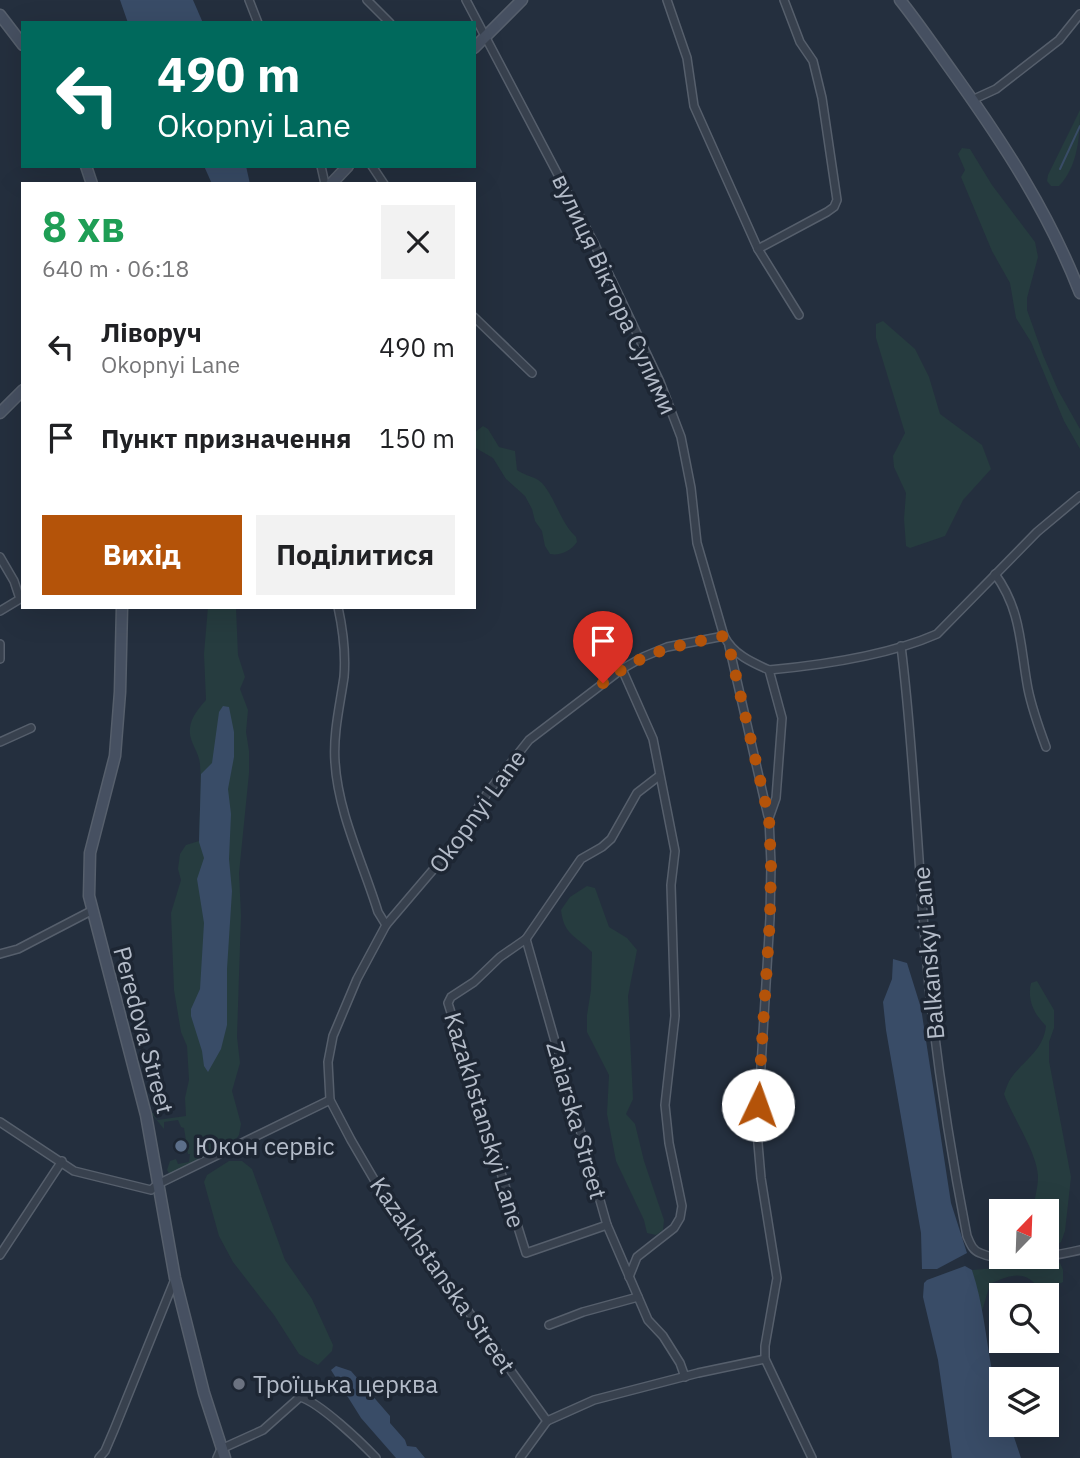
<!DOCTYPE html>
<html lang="uk">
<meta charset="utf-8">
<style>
body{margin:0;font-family:"IBM Plex Sans",sans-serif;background:#f2f2f2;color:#202124;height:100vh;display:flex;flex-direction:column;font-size:26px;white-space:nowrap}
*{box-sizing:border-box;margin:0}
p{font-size:23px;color:#757577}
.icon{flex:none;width:38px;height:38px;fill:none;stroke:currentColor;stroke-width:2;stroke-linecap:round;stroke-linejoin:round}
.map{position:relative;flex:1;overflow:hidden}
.side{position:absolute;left:21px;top:182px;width:455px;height:427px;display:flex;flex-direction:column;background:#fff;border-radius:0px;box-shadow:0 7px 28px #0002}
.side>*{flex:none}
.top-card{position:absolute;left:21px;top:21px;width:455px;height:147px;border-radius:0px;box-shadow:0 7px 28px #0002;background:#00695c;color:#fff;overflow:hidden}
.needle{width:46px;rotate:23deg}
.controls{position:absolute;left:989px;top:1199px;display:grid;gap:14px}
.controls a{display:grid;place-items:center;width:70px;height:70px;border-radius:0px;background:#fff;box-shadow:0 7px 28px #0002;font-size:35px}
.pin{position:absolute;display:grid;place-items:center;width:60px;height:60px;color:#fff;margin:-72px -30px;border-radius:50% 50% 50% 0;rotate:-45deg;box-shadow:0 0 7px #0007}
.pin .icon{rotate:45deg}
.me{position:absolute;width:77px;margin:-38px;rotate:3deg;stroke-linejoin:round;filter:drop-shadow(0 0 5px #0008)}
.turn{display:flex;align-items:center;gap:24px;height:147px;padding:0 21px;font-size:32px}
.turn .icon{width:91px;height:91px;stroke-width:2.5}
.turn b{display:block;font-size:49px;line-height:60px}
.round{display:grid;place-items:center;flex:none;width:74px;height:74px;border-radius:0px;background:#f2f2f2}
.summary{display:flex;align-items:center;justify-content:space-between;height:119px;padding:0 21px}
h1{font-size:42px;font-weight:700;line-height:52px;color:#1e9e55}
.primary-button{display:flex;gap:14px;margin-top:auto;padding:14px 21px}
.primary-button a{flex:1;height:80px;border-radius:0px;background:#b45309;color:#fff;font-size:28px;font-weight:700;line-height:80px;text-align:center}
.primary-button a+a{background:#f2f2f2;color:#202124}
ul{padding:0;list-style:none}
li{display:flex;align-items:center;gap:21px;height:91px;padding:0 21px}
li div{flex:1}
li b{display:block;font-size:26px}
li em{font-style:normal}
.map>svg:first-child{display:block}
</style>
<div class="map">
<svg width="1080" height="1458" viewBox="0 0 1080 1458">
<rect width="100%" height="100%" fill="#242f3e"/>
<g fill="#263c3f">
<path d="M1080,110C1080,136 1078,166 1059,186H1051L1047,181L1048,175Z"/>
<path d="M962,148L970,149L992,185L1035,242L1038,257L1027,298V310L1043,355L1058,390L1080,429V449L1064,421L1031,342L1016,318L1010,283L992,251L961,177L965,170L958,154Z"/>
<path d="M883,321L915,349L929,377L940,414L982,445L991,469L963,500L945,536L910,548L906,546L904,519L906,493L894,467L893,456L905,433L876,338V324Z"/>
<path d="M483,426L488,429L499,447L515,451L517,470C525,476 535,476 542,483C556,499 560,522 576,537L577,542C571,551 560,556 550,554L545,546L542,531L535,521L532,509L525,496L506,479L493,458L474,447V433Z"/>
<path d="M208,607H236L238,655L245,677L240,689L248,710L246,732L249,751V773L239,873L241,915L237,1037L240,1063L232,1091L241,1124L239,1135L234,1142L171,1176L167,1170L170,1161L176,1159L178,1164L189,1162L190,1154H188L184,1128L181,1127L178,1120L164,1122V1129L151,1113H154L157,1120L186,1116L185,1098L189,1080L187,1046L181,1032L174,990L171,913L181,880L178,869L180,854L186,845L199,841C199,816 202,789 200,764C199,751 188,741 190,728C191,717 199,708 206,700L204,654Z"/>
<path d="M587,886L595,888L609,927L627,938L637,950L628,996L633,1099L626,1114L635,1124L644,1161L664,1220L663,1230L656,1235L647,1233L644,1220L616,1161L607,1114L609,1075L587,1032V1015L591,990L592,952C575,935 564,935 561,910L570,897Z"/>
<path d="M1037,981L1054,1010V1028L1049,1042V1061L1071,1177L1065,1231L1061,1242L1053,1248L1047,1249L1046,1211H1033C1034,1200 1038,1188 1038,1177C1038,1154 1012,1116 1004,1094C1006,1089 1008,1082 1011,1078C1024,1060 1043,1051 1046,1026C1034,1014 1027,1000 1031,983Z"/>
<path d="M229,1161H242L252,1169L285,1260L312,1299L333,1345L332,1351L318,1365L299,1354L274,1315L233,1262L219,1236L204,1182L207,1175Z"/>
<path d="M1060,1263L1063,1270V1282L1052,1287L1037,1286C1023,1269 1008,1276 990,1284L982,1311L972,1270Z"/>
</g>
<g fill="#394c67">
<path d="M120,0H193L203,23H128Z"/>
<path d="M204,166H246L250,184H212Z"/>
<path d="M223,706L229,707L234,732V757L228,789L231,814L229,859L232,891L227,969V1025L221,1049L208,1072L204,1066L202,1051L191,1016V1009L200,989L204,923L197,879L204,858L199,842L201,774L212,763L219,712Z"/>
<path d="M893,959L907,963L921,1008L951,1203L967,1253L937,1269H922L921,1233L886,1030L883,1002L892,979Z"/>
<path d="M965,1266L972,1270C983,1303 986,1338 992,1371C994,1390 1001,1405 1001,1424L1010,1425L1021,1458H952L938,1360L923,1297L924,1283L927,1280Z"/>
<path d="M336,1366L351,1371L390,1416V1423L405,1440L407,1446L416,1447L425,1458H396L361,1418L331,1370Z"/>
</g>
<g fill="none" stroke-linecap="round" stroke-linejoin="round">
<path stroke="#394c67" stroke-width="2" d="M1060,169L1080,126"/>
<g stroke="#565f6c" stroke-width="10">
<g id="street">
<path d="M249,0L258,23"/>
<path d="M367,0L390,23"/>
<path d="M466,0L594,243L660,382L681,437L691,488L697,543L724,636C733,654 751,662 769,670L782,718L776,798L769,818L771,864L770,918L757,1132L761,1178L777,1278L765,1346V1359L812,1458"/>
<path d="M667,0L687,58L694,106L758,249L799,315"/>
<path d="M972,100L996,89L1059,40L1080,14"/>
<path d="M321,166L325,184"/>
<path d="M372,166L384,184"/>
<path d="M758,249L827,212L834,207L837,200L822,98L813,61L800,42L784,0"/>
<path d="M474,317L532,373"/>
<path d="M0,557L14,581L20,599L0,611"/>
<path d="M995,574C1022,611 1020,647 1028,689C1032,709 1039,728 1046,747"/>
<path d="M338,607C343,630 346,653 344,677C340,705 333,733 335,762C338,813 363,863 378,912L386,925"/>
<path d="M0,644V659"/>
<path d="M729,646L768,816"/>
<path d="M901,646C916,765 918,886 931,1005C940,1083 952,1160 967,1236C970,1243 972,1250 980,1253C1006,1265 1054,1256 1080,1250"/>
<path d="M622,669L653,739L675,851L671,885L675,1016L665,1105L669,1143L682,1206L680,1218L674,1228L637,1257L629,1277"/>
<path d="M769,670C823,665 887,656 937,634L1037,532L1080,496"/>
<path d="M0,742L31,728"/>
<path d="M526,939L607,1225L648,1320L663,1336L680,1363L685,1377"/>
<path d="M0,954L18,949L91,911"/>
<path d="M0,1122L74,1171L151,1190L158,1184L330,1100"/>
<path d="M607,1225L526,1253L448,1003L451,997L474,982L500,957L526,939L581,859L602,847L611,839L637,793L659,776"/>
<path d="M0,1255L62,1161"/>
<path d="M549,1325L583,1312L638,1297"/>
<path d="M547,1421L594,1400L698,1373L765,1359"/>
<path d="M99,1458L105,1451L114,1430L175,1279"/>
<path d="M217,1458L221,1449L263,1430L300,1397C319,1402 361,1442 376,1458"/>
<path d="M520,1458L547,1421L448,1283L396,1217L351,1140L330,1100L328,1062L333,1036L357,979L386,925L455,844L488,792L529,740L622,669L643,657L667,647L724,636"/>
</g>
</g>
<g stroke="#565f6c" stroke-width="13">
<g id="secondary">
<path d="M900,0C919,24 936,49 954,74C1004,144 1049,213 1080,293"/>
<path d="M0,15L23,45"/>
<path d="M474,48L522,0"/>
<path d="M86,166L92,184"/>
<path d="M331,184L348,166"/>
<path d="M0,413L23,390"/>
<path d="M122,607L120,692L115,756L90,853L89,896L146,1115L175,1278L204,1393L225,1458"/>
</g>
</g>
<use href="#street" stroke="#38414e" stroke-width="7"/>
<use href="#secondary" stroke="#465061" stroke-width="10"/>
</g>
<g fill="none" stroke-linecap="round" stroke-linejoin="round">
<path stroke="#b45309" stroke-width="12" stroke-dasharray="0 21.6" d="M603,683C644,651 674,646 724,636L729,646L769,818L771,864L770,918L758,1105"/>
</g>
<circle fill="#5c6f8a" stroke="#1d2633" stroke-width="2.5" cx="181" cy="1146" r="7"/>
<circle fill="#6b7280" stroke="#1d2633" stroke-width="2.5" cx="239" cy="1384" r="7"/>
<g text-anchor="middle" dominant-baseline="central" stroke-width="7" stroke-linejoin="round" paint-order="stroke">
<g font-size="24" fill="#b4bcc9" stroke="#1d2633">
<text transform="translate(615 294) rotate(65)">вулиця Віктора Сулими</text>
<text transform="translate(477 811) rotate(-54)">Okopnyi Lane</text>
<text transform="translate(928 953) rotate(-95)">Balkanskyi Lane</text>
<text transform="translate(144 1030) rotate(75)">Peredova Street</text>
<text transform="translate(485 1120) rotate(73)">Kazakhstanskyi Lane</text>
<text transform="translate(577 1120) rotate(74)">Zaiarska Street</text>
<text transform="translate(443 1275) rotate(55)">Kazakhstanska Street</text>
</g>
<g font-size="24" fill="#b4bcc9" stroke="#1d2633" text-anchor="start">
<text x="195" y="1146">Юкон сервіс</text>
<text x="253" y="1384">Троїцька церква</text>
</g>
</g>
</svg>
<div class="controls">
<a><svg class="needle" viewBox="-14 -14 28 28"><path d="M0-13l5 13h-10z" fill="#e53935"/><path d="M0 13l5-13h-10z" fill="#757577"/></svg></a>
<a><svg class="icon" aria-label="search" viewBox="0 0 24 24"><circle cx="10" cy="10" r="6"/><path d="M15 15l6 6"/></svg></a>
<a><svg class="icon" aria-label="layers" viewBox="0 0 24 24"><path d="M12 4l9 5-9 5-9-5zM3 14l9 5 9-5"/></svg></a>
</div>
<div class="pin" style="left:603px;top:683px;background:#d93025"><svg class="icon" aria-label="arrive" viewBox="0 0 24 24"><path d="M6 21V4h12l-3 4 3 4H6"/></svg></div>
<svg class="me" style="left:758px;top:1105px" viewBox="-20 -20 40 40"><circle r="19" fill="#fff"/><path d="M0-13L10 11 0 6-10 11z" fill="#b45309"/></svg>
<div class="top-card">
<div class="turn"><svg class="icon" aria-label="left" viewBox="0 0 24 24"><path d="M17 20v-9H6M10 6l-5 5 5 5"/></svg><div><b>490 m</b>Okopnyi Lane</div></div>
</div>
<section class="side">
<div class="summary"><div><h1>8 хв</h1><p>640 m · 06:18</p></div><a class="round"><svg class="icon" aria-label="close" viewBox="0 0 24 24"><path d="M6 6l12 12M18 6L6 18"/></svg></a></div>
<ul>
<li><svg class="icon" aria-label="left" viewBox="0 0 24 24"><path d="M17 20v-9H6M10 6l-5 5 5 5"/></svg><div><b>Ліворуч</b><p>Okopnyi Lane</p></div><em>490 m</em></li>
<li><svg class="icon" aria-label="arrive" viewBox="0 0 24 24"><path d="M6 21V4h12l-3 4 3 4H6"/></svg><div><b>Пункт призначення</b></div><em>150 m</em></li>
</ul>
<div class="primary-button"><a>Вихід</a><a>Поділитися</a></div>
</section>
</div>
